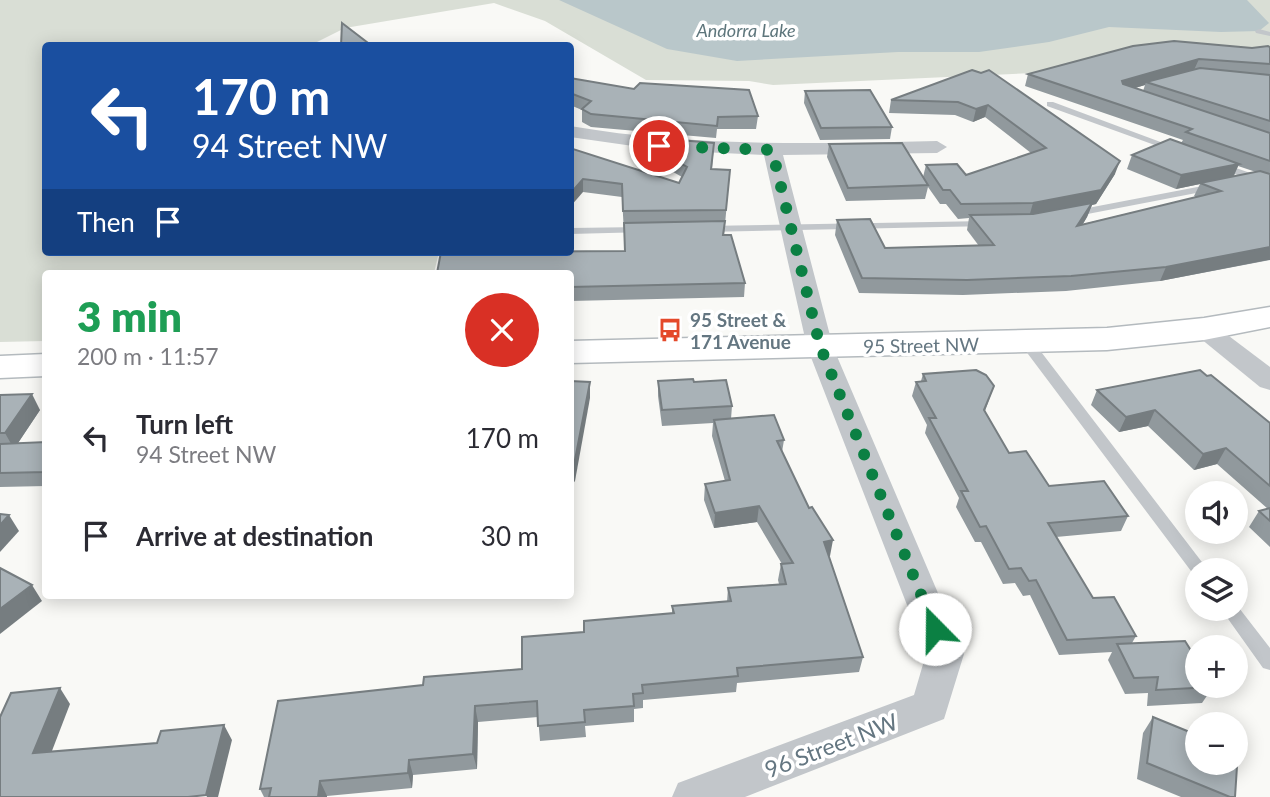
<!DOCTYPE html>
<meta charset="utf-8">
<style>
body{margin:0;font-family:Lato,sans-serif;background:#f7f7f7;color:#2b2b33;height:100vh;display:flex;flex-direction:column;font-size:26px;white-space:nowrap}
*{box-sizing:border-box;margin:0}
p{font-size:23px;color:#7c7c81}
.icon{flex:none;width:38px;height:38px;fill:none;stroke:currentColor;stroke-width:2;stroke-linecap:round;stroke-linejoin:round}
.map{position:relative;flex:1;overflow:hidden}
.panel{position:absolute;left:42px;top:270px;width:532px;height:329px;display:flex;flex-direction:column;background:#fff;border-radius:7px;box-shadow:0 4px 18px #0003}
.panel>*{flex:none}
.banner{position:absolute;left:42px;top:42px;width:532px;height:214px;border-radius:7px;box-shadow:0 4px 18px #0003;background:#1a4fa0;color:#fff;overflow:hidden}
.tools{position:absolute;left:1185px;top:481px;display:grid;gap:14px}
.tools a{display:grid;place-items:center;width:63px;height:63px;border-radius:50%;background:#fff;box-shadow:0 4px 18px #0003;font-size:35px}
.pin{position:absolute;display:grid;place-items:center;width:60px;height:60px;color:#fff;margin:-30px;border:4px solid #fff;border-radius:50%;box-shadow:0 2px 7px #0007}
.me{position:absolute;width:77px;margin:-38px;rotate:338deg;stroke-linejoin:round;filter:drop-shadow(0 0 5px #0008)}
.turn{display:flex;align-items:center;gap:24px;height:147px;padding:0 35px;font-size:32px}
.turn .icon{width:91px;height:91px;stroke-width:2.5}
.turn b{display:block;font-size:49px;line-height:60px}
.then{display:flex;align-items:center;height:66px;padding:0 35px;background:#0003;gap:14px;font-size:26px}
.round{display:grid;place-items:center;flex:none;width:74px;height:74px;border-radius:37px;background:#f7f7f7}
.headline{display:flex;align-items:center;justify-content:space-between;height:119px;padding:0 35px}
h1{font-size:42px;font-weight:800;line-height:52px;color:#1e9e55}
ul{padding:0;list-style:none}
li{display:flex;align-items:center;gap:21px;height:98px;padding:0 35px}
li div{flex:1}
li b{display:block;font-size:26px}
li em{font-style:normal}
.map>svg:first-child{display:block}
</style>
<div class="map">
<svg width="1270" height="797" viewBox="0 0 1270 797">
<rect width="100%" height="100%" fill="#f9f9f6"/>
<path fill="#d9ded5" d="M0,0H1270V56L1150,47L1032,73L773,85L749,81L646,80L545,21L494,3L345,28L311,45L46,46V252H439L434,273H46L45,341L0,342Z"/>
<path fill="#b9c7ca" d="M559,0H1247L1269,23L1259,31L1221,32L1109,27L1049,42L979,52H898L737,61L667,49Z"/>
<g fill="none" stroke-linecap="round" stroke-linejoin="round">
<g stroke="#b4babe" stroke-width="3">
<g id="secondary">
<path d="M1270,307V327L1204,340L1107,350L570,363V341L1107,328L1204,318Z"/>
<path d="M46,354V376L0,378V356Z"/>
</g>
</g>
<g fill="#c2c6ca" fill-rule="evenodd">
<path d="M1259,29L1270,32V36L1256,33L1255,31Z"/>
<path d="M1047,102H1053L1182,150L1174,152L1047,106Z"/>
<path d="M1216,163H1222L1270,180V187L1216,167Z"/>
<path d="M1213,184L1217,185V189L1072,217L1067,214L1072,211Z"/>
<path d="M986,221L991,224L990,226L705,232L699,229L705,226Z"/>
<path d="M643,227L649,230L647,232L570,234V228Z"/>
<path d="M1027,339L1032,340L1208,570H1197V576L1194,575L1022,346L1020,343Z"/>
<path d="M1236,604L1270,648V670L1263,668L1221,609H1236Z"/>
</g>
<g fill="#c2c6ca" fill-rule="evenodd">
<path d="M570,126C692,147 814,144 937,141L947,147L937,153L783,155L833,347L964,654L944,719L745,797H672L678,783L914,695L926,654L807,347L764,155L661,150L570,137Z"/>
<path d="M1204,321L1213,324L1270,367V390L1260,387L1195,334L1191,329L1195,324Z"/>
</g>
<use href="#secondary" fill="#fff" fill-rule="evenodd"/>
</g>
<g fill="#91999d" fill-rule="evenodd">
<path d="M1270,47V260L1160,281L1066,291L963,295L859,293L835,235L837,220L885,248L979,246L967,230L969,218L958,219L946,204H940L928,187L925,199L846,201L827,157L829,144L923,177L926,165L966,175L1031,153L985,117L973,122L955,115L889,113L891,100L972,70L1115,174L1096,204L1092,205L1087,217L1083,224L1196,197L1194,196L1200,184L1176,189L1127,169L1132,155L1181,143L1183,140L1025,86L1028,74L1252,48ZM1145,85L1143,91L1135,88ZM1238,166L1256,172L1234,176Z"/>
<path d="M570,78L758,116L756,129H717L716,138L591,127L582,122V110L570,105Z"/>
<path d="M805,91L892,127L890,139L820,140L804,103Z"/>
<path d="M631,136L714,143L712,169L730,170L724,235L745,283L744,297L570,301V273L625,251L622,197L583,192L570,148L679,183L682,177L631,148Z"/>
<path d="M923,374L994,386L985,411L1009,453L1049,486L1128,516L1121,531L1056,537L1093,598L1136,636L1132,643L1213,687L1202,703L1147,706L1148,693L1125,694L1108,660L1112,652L1059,655L1030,595L1023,596L1015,583L1003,584L981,542H975L956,507L959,498L925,433L927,425L912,396L916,382L921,381Z"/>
<path d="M658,381L694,382L732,406L731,419L784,440L782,452L830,556H829L863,657L859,672L737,683L736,692L643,700V708L634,709V722L585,726L586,737L540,741L538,717L478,722L477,769L413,775L412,788L327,796V797H264L260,789L423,685L522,669L584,632L672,614V606L727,602L728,588L779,584L778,580L781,564H782L757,522L714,528L704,500L705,484L725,481L712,436L713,423L662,426L658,396Z"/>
<path d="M1097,390L1270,423V547L1249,527L1259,511L1268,509L1217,464L1194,470L1148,426L1119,432L1091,405Z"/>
<path d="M0,395L40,410L18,443L46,442V486L0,487Z"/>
<path d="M1153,717L1235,797H1181L1137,779L1143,733Z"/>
</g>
<g fill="#767d80">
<path d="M1199,59L1194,70L1146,82L1145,85L1118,93L1122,81Z"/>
<path d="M988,105L985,117L973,122L976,109Z"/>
<path d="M1120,161L1115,174L1096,204L1092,205L1087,217L1073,240L1029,217L1033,203Z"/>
<path d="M1239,164L1233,177L1200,183V184L1176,189L1181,175Z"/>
<path d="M583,179V192L570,207V194Z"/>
<path d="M1270,247V260H1268L1160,281L1166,267Z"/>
<path d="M590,382V398L575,481L570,487V470Z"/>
<path d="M32,394L40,410L14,449L5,433Z"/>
<path d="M1155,410L1148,426L1119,432L1126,417Z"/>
<path d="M1226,448L1217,464L1194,470L1203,454Z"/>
<path d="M759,506L757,522L714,528L715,513Z"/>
<path d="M9,515L19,531L0,552V525Z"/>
<path d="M833,540L830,556L821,558L824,542Z"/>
<path d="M32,585L42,601L0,634V609Z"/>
<path d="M60,688L70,704L45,769L33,753Z"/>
<path d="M475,706L478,722L477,769L473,754Z"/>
<path d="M224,725L232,740L218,797H207L206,795Z"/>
<path d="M409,760L413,775L412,788L408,773Z"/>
<path d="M320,781L327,796V797H318Z"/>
</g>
<g fill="#a9b2b7" stroke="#767d80" stroke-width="2">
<path d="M342,23L372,46H341Z"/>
<path d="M1174,41L1252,48L1268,46L1270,47V64L1199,59L1122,81L1123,84L1270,133V161L1186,132L1192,129L1028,74L1133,46Z"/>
<path d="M1200,68L1270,75V121L1146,82Z"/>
<path d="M972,70L981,73L989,70L1120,161L1101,190L1033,203L961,204L950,190H943L926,165L957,164L966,175L1046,148L988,105L976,109L958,102L891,100Z"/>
<path d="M570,78L634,89L640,83L749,90L758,116L718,117L717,126L591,114L582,109L591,101L570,93Z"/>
<path d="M870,90L892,127L821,128L805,91Z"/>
<path d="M631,136L714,143L711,169L730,170L726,210L623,211L622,184L583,179L570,194V148L679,183L687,167Z"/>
<path d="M1170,139L1239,164L1181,175L1132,155Z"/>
<path d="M902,143L928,185L848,188L829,144Z"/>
<path d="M1260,171L1270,174V247L1166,267L1071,276L967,280L862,278L837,220L870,219L885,248L994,245L970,215L1033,214L1092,203L1077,226L1221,191L1200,183Z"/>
<path d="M725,221L723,235H731L745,283L570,287V273H437L441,252L625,251L624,223Z"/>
<path d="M976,370L986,375L994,386L984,410L1009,453L1026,451L1049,486L1104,481L1128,516L1048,523L1093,598L1114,597L1136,636L1067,640L1036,580L1029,581L1021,568L1009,569L986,526L980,527L961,491H968L929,418H936L916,382L926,381L923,374Z"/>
<path d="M1200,370L1207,376L1211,375L1270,423V486L1226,448L1203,454L1155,410L1126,417L1097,390Z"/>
<path d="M693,379L694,382L726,380L732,406L662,410L658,381Z"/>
<path d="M570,381L590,382L574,465L570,470Z"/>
<path d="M32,394L5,433H0V395Z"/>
<path d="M774,415L784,440L777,441L809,508L812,507L833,540L824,542L863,657L737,668L738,676L642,685L643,693L633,694L634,706L584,710L585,722L538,726L537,701L475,706L473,754L409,760L408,773L320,781L318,797H269L271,788L260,789L278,701L423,685L424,677L522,669V637L584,632V621L674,613L672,606L731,601L728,588L786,584L781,564L793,563L759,506L715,513L705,484L730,480L714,420Z"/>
<path d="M46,442V472L0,473V444Z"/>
<path d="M1270,508V521L1259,511Z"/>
<path d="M0,514L9,515L0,525Z"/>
<path d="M0,568L32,585L0,609Z"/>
<path d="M1185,641L1197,660V686H1213V687L1156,690L1158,677L1134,678L1117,644Z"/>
<path d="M60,688L33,753L157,743L161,731L224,725L206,795L188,797H0V717L11,693Z"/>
<path d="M1153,717L1197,735V763H1236V750L1238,751L1235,797H1230L1147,763Z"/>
</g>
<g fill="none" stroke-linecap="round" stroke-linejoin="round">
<path stroke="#0b8043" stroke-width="12" stroke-dasharray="0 21.6" d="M659,146L772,150L820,346L935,629"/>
</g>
<defs>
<g id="bus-bare" transform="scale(1.89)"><path d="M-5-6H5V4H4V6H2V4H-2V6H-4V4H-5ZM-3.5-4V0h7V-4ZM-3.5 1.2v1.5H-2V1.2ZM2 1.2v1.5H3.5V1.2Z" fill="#e4492a" stroke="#fff" stroke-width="2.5" paint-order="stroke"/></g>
</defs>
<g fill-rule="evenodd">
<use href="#bus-bare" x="670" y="330"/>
</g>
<g text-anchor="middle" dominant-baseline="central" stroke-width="7" stroke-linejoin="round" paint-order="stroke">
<g font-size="18" font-style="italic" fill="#5e767c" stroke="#fff">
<text x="746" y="30">Andorra Lake</text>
</g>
<g font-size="19" font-weight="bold" fill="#647681" stroke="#fff" text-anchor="start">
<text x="690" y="319">95 Street &amp;<tspan x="690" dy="22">171 Avenue</tspan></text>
</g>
<g font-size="19" fill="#647681" stroke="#fff">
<text transform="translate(921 345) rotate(-1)">95 Street NW</text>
</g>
<g font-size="23" fill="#647681" stroke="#fff">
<text transform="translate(831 745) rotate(-21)">96 Street NW</text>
</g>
</g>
</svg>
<div class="tools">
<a><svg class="icon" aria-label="sound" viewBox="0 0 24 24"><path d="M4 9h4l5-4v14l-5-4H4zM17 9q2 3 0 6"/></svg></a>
<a><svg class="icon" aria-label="layers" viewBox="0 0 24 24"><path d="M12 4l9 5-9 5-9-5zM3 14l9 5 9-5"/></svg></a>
<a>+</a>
<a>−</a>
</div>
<div class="pin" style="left:659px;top:146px;background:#d93025"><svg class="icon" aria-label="arrive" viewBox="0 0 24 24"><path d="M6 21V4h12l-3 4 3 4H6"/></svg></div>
<svg class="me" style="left:935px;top:629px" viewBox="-20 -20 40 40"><circle r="19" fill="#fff"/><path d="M0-13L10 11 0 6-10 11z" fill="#0b8043"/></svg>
<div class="banner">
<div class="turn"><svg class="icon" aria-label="left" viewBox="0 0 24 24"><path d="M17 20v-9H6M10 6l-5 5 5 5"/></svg><div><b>170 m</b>94 Street NW</div></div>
<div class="then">Then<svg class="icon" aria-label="arrive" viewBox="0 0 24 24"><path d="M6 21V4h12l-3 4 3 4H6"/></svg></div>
</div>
<section class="panel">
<div class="headline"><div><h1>3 min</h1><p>200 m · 11:57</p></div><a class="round" style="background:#d93025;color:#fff"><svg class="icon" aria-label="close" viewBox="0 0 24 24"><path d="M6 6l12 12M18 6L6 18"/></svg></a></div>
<ul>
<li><svg class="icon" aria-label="left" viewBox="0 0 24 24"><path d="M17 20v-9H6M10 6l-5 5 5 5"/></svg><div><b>Turn left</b><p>94 Street NW</p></div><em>170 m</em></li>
<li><svg class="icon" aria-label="arrive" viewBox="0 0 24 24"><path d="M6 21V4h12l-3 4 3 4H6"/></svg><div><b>Arrive at destination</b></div><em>30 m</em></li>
</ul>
</section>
</div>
